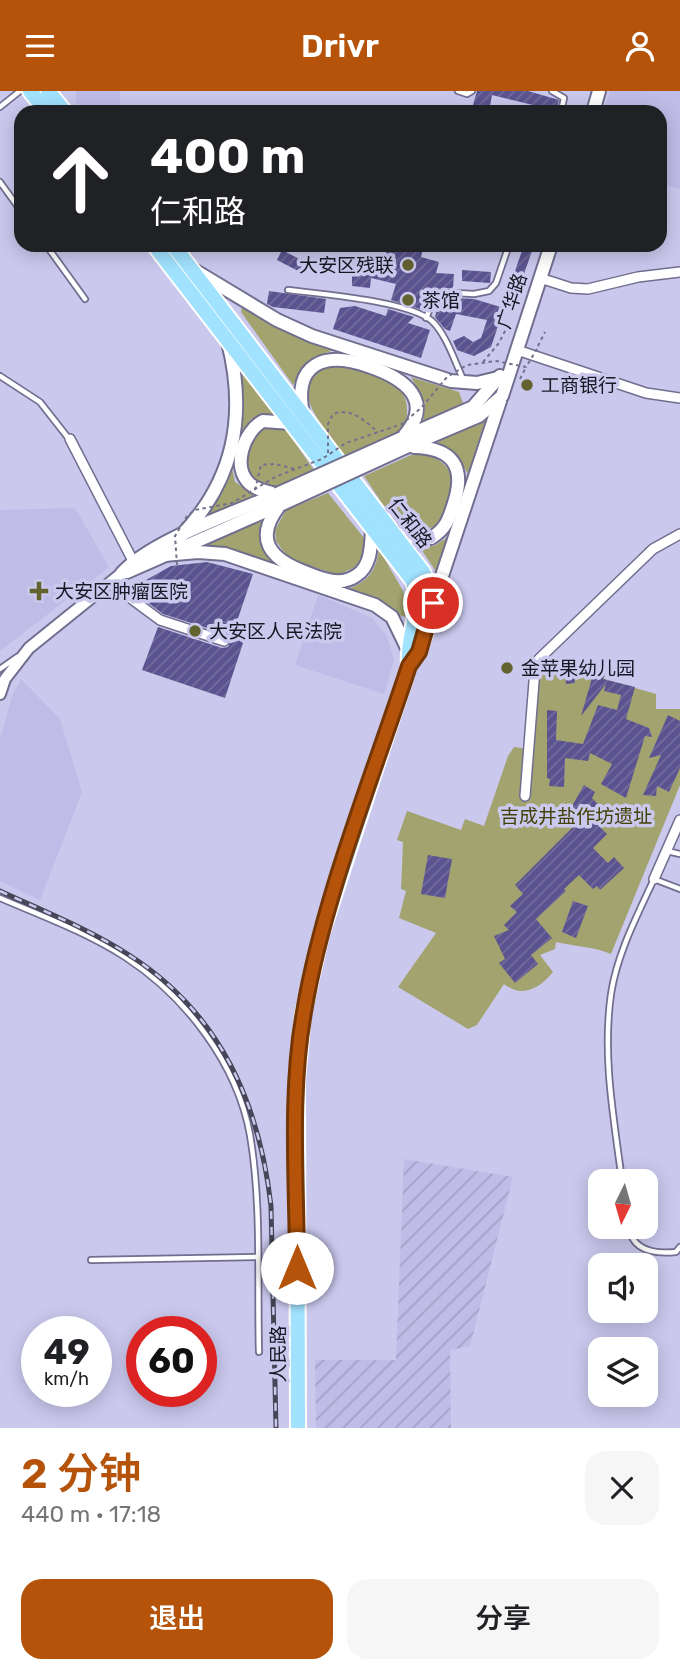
<!DOCTYPE html>
<html lang="zh">
<meta charset="utf-8">
<style>
body{margin:0;font-family:Rubik,"Noto Sans SC",sans-serif;background:#f6f6f6;color:#202124;height:100vh;display:flex;flex-direction:column;font-size:26px;white-space:nowrap}
*{box-sizing:border-box;margin:0}
p{font-size:23px;color:#757577}
.icon{flex:none;width:38px;height:38px;fill:none;stroke:currentColor;stroke-width:2;stroke-linecap:round;stroke-linejoin:round}
.map{position:relative;height:1337px;overflow:hidden}
.drawer{display:flex;flex-direction:column;background:#fff;flex:1}
.drawer>*{flex:none}
.guide{position:absolute;left:14px;top:14px;width:653px;height:147px;border-radius:21px;box-shadow:0 4px 18px #0003;background:#202124;color:#fff;overflow:hidden}
.needle{width:46px;rotate:185deg}
.buttons{position:absolute;left:588px;top:1078px;display:grid;gap:14px}
.buttons a{display:grid;place-items:center;width:70px;height:70px;border-radius:14px;background:#fff;box-shadow:0 4px 18px #0003;font-size:35px}
.speed{position:absolute;left:21px;top:1225px;display:flex;gap:14px;font-size:35px;font-weight:700;text-align:center}
.speed>*{display:grid;place-content:center;width:91px;height:91px;border-radius:50%;background:#fff;box-shadow:0 4px 18px #0003;line-height:1}
.speed small{font-size:18px;font-weight:400}
.speed .limit{border:10px solid #d22;background:#fff;color:#111}
.pin{position:absolute;display:grid;place-items:center;width:60px;height:60px;color:#fff;margin:-30px;border:4px solid #fff;border-radius:50%;box-shadow:0 2px 7px #0007}
.me{position:absolute;width:77px;margin:-38px;rotate:0deg;stroke-linejoin:round;filter:drop-shadow(0 0 5px #0008)}
.turn{display:flex;align-items:center;gap:24px;height:147px;padding:0 21px;font-size:32px}
.turn .icon{width:91px;height:91px;stroke-width:2.5}
.turn b{display:block;font-size:49px;line-height:60px}
.round{display:grid;place-items:center;flex:none;width:74px;height:74px;border-radius:21px;background:#f6f6f6}
.overview{display:flex;align-items:center;justify-content:space-between;height:119px;padding:0 21px}
h1{font-size:42px;font-weight:600;line-height:52px;color:#b45309}
.primary-button{display:flex;gap:14px;margin-top:auto;padding:14px 21px}
.primary-button a{flex:1;height:80px;border-radius:21px;background:#b45309;color:#fff;font-size:28px;font-weight:600;line-height:80px;text-align:center}
.primary-button a+a{background:#f6f6f6;color:#202124}
header{display:flex;justify-content:space-between;align-items:center;height:91px;padding:0 21px;background:#b45309;color:#fff;font-size:32px;font-weight:600}
.map>svg:first-child{display:block}
</style>
<header><svg class="icon" aria-label="menu" viewBox="0 0 24 24"><path d="M4 6h16M4 12h16M4 18h16"/></svg>Drivr<svg class="icon" aria-label="person" viewBox="0 0 24 24"><circle cx="12" cy="8" r="4"/><path d="M4 21q1-7 8-7t8 7"/></svg></header>
<div class="map">
<svg width="680" height="1337" viewBox="0 0 680 1337">
<defs>
<pattern id="industrial-furrows" width="10" height="10" patternUnits="userSpaceOnUse" patternTransform="scale(1.75)"><rect width="10" height="10" fill="#bfbce7"/><path d="M-1 1l2-2M0 10L10 0M9 11l2-2" fill="none" stroke="#a3a1c6"/></pattern>
<pattern id="building-hatch" width="6" height="6" patternUnits="userSpaceOnUse" patternTransform="scale(1.75)"><rect width="6" height="6" fill="#5b5390"/><path d="M-1 1l2-2M0 6l6-6M5 7l2-2" fill="none" stroke="#736c9b"/></pattern>
</defs>
<rect width="100%" height="100%" fill="#cac8ed"/>
<g fill="#bfbce7">
<path d="M76,0H120V21H85L76,11Z"/>
<path d="M610,0H680V98L660,92V21H604Z"/>
<path d="M75,417L109,476L0,560V419Z"/>
<path d="M318,504L372,527L387,545L394,569L384,603L295,574Z"/>
<path d="M21,588L60,628L82,701L40,809L0,790V649L12,605Z"/>
</g>
<path fill="url(#industrial-furrows)" d="M404,1068L513,1086L470,1255L450,1259L451,1337H316L315,1269H396Z"/>
<g fill="#a2a36f">
<path d="M242,215L246,216L336,259C313,263 305,277 293,294L241,221Z"/>
<path d="M332,275C360,275 409,284 407,321C407,328 406,336 400,341C386,352 361,358 345,365C327,340 278,290 332,275Z"/>
<path d="M242,282L274,323L251,328L241,341Z"/>
<path d="M411,286L459,301L463,312L423,331L425,312Z"/>
<path d="M485,330L468,383L457,364L437,351Z"/>
<path d="M267,335L286,339L314,379L275,396L255,392C243,373 243,346 267,335Z"/>
<path d="M422,363C460,370 458,404 440,432C403,457 383,412 364,385L411,364Z"/>
<path d="M232,377L235,391L255,404L208,426Z"/>
<path d="M328,402L364,447L363,462L357,475L338,484L289,468L276,450L275,439L286,419Z"/>
<path d="M262,428L261,454L272,473L203,453Z"/>
<path d="M448,446L437,482L419,455H434Z"/>
<path d="M379,458L403,500L407,522L404,526L343,499C367,493 376,481 379,458Z"/>
<path d="M558,571L576,576L591,586L594,580L605,583L604,588L656,603V618H680V694L611,863C593,855 576,856 556,851L555,858L540,864L553,881C539,898 522,907 504,893L477,934L468,938L398,896L436,842L399,827L406,800L401,798L403,751L397,749L407,720L461,739L465,728L484,735L508,665L514,656L528,658L531,654L541,577L553,580Z"/>
</g>
<g fill="url(#building-hatch)">
<path d="M477,0H528L559,9L556,21H536L537,15L492,4L489,21H471Z"/>
<path d="M388,154H424L421,166L439,171L436,182L454,183L453,197H434L425,216L420,218L391,209L396,193L371,187L370,197L352,195V178L347,185L322,182L326,165L356,169L355,173L365,174V178L381,179Z"/>
<path d="M524,154H534L515,209L506,206Z"/>
<path d="M282,159L309,173L304,183L277,169Z"/>
<path d="M462,179L491,181L490,192L462,190Z"/>
<path d="M269,200L326,208L324,222L273,216L267,213Z"/>
<path d="M440,206L474,208L504,217L491,256L474,265L457,259L453,250L464,245L473,251L481,247L487,229L456,223L450,240L445,238L435,226Z"/>
<path d="M355,215L386,225L388,218L414,226L408,232L430,239L421,267L333,238L340,217Z"/>
<path d="M207,471L253,483L232,545L244,549L225,607L142,579L158,536L222,557L228,556L231,549L226,543L163,523L130,498L171,475Z"/>
<path d="M574,580L575,592L566,593L565,581Z"/>
<path d="M594,580L605,583L603,588L635,596L626,628L649,637L652,646L645,645L626,707L601,693L612,673L590,662L588,670L565,667L564,696L549,695L550,688L547,687V619L557,620L556,649L583,653L598,614L617,619L621,604L604,600L606,593L581,625Z"/>
<path d="M668,624L680,630V677L669,701L657,695L656,705L643,704L661,664L649,667Z"/>
<path d="M584,694L595,701L592,707L609,725L599,735L607,743L593,757L608,772L614,766L624,777L600,799L597,795L593,798L579,784L564,798L566,800L536,828L552,847L531,864L538,873L515,892L499,872L505,868L494,845L509,839L504,834L517,821L510,815L523,803L515,794L578,731L567,724Z"/>
<path d="M428,764L452,768L445,807L421,803Z"/>
<path d="M573,810L588,815L576,847L562,841Z"/>
</g>
<g fill="none" stroke-linecap="round" stroke-linejoin="round">
<g stroke="#716e8f" stroke-width="8">
<g id="service">
<path d="M458,0L467,3L472,0"/>
<path d="M552,0L564,7L561,21"/>
<path d="M0,16L20,0"/>
<path d="M0,91L21,120"/>
<path d="M46,154L85,208"/>
<path d="M288,199C320,203 409,210 432,230C446,243 455,271 463,288"/>
<path d="M426,227L437,201L474,203L489,200L496,192L509,154"/>
<path d="M0,285L40,311L69,348"/>
<path d="M0,578L17,566"/>
<path d="M667,760L680,763"/>
<path d="M0,807C42,825 86,841 125,866C185,905 237,972 250,1044C262,1115 257,1190 259,1261"/>
<path d="M622,1090C614,1028 602,966 611,903C617,863 637,825 654,788L680,798"/>
<path d="M629,1136C632,1160 655,1163 676,1161L680,1156"/>
<path d="M91,1169L257,1166"/>
</g>
</g>
<g stroke="#716e8f" stroke-width="12">
<g id="minor">
<path d="M540,187L571,197L588,198L638,186L680,181"/>
<path d="M517,259L646,302L680,307"/>
<path d="M70,348L133,470"/>
<path d="M110,492L160,529L224,550"/>
<path d="M525,705L535,578L539,568L653,458L680,443"/>
<path d="M654,788L680,729"/>
</g>
</g>
<g stroke="#716e8f" stroke-width="14">
<path id="tertiary" d="M0,603L5,588L29,557L122,482"/>
</g>
<g stroke="#716e8f" stroke-width="16">
<g id="secondary">
<path d="M593,21L599,0"/>
<path d="M194,179L277,229L312,245L451,290L477,292L498,287"/>
<path d="M303,323C293,272 324,260 368,275C404,287 437,310 402,347"/>
<path d="M407,345L473,316L500,285"/>
<path d="M406,356L479,325L502,305L551,154"/>
<path d="M277,403C268,401 257,399 250,393C231,376 244,340 263,330L291,332"/>
<path d="M280,414C253,448 270,468 305,481C322,488 341,496 357,484C371,475 371,455 372,439"/>
<path d="M389,434L408,446L431,447C446,438 449,428 454,412C466,375 452,357 414,356"/>
<path d="M179,447C234,391 247,326 228,251"/>
<path d="M164,464L198,461L225,463L375,514L392,526L408,559"/>
<path d="M127,481L277,415"/>
<path d="M122,482C152,449 234,422 277,403"/>
<path d="M433,512L500,310"/>
</g>
</g>
<g stroke="#fff" stroke-width="18">
<g id="primary">
<path d="M30,0L47,21"/>
<path d="M48,0L65,21"/>
<path d="M154,154L413,490C423,520 406,545 409,575"/>
<path d="M173,154L423,481C438,512 428,547 409,575L321,844L303,923L297,990L298,1337"/>
</g>
</g>
<g stroke="#73718b" stroke-width="2" stroke-dasharray="3.5 3.5" stroke-linecap="butt">
<path d="M538,255L545,241"/>
<path d="M483,271L499,252L508,234"/>
<path d="M520,288L526,276"/>
</g>
<use href="#service" stroke="#fff" stroke-width="4.5"/>
<use href="#minor" stroke="#fff" stroke-width="9"/>
<use href="#tertiary" stroke="#fff" stroke-width="10"/>
<use href="#secondary" stroke="#fff" stroke-width="12"/>
<use href="#primary" stroke="#a1e2fe" stroke-width="14"/>
<g stroke="#474659" stroke-width="5">
<path id="rail" d="M0,800C43,820 89,838 129,864C220,922 259,1011 271,1115L276,1337"/>
</g>
<use href="#rail" stroke="#cac8ed" stroke-width="2.5" stroke-dasharray="8" stroke-linecap="butt"/>
<g stroke="#716e8f" stroke-width="16" stroke-linecap="butt">
<g id="secondary-bridge">
<path d="M277,403L402,347"/>
<path d="M280,414L406,356"/>
</g>
</g>
<g stroke="#73718b" stroke-width="2" stroke-dasharray="3.5 3.5" stroke-linecap="butt">
<path d="M328,362V333L333,323C351,316 365,330 378,341"/>
<path d="M255,399L261,374L275,373L295,378"/>
<path d="M177,474L175,445L187,425L195,419L232,412L275,386L322,368L346,352L402,333L422,316L447,286L467,274L496,270L526,276L537,258"/>
</g>
<use href="#secondary-bridge" stroke="#fff" stroke-width="12"/>
</g>
<g fill="none" stroke-linecap="round" stroke-linejoin="round">
<g stroke="#753606" stroke-width="18">
<path id="route" d="M297,1177C297,1093 289,1004 304,921C323,807 373,685 409,575L419,561L433,512"/>
</g>
<use href="#route" stroke="#b45309" stroke-width="12"/>
</g>
<g fill="#636330" stroke="#cac8ed" stroke-width="2.5">
<circle cx="408" cy="174" r="7"/>
<circle cx="408" cy="209" r="7"/>
<circle cx="527" cy="294" r="7"/>
<path d="M35.5 489.5h7v7h7v7h-7v7h-7v-7h-7v-7h7z"/>
<circle cx="195" cy="540" r="7"/>
<circle cx="507" cy="577" r="7"/>
</g>
<g text-anchor="middle" dominant-baseline="central" stroke-width="7" stroke-linejoin="round" paint-order="stroke">
<g font-size="19" fill="#181724" stroke="#cac8ed" text-anchor="start">
<text x="394" y="174" text-anchor="end">大安区残联</text>
<text x="422" y="209">茶馆</text>
<text x="541" y="294">工商银行</text>
<text x="55" y="500">大安区肿瘤医院</text>
<text x="209" y="540">大安区人民法院</text>
<text x="521" y="577">金苹果幼儿园</text>
</g>
<g font-size="19" fill="#181724" stroke="#cac8ed">
<text transform="translate(512 210) rotate(-72)">广华路</text>
<text transform="translate(410 432) rotate(52)">仁和路</text>
<text transform="translate(278 1263) rotate(-90)">人民路</text>
</g>
<g font-size="19" fill="#434206" stroke="#cac8ed">
<text x="576" y="725">吉成井盐作坊遗址</text>
</g>
</g>
</svg>
<div class="buttons">
<a><svg class="needle" viewBox="-14 -14 28 28"><path d="M0-13l5 13h-10z" fill="#e53935"/><path d="M0 13l5-13h-10z" fill="#757577"/></svg></a>
<a><svg class="icon" aria-label="sound" viewBox="0 0 24 24"><path d="M4 9h4l5-4v14l-5-4H4zM17 9q2 3 0 6"/></svg></a>
<a><svg class="icon" aria-label="layers" viewBox="0 0 24 24"><path d="M12 4l9 5-9 5-9-5zM3 14l9 5 9-5"/></svg></a>
</div>
<div class="speed"><div>49<small>km/h</small></div><div class="limit">60</div></div>
<div class="pin" style="left:433px;top:512px;background:#d93025"><svg class="icon" aria-label="arrive" viewBox="0 0 24 24"><path d="M6 21V4h12l-3 4 3 4H6"/></svg></div>
<svg class="me" style="left:297px;top:1177px" viewBox="-20 -20 40 40"><circle r="19" fill="#fff"/><path d="M0-13L10 11 0 6-10 11z" fill="#b45309"/></svg>
<div class="guide">
<div class="turn"><svg class="icon" aria-label="ahead" viewBox="0 0 24 24"><path d="M12 20V5M6 11l6-6 6 6"/></svg><div><b>400 m</b>仁和路</div></div>
</div>
</div>
<section class="drawer">
<div class="overview"><div><h1>2 分钟</h1><p>440 m · 17:18</p></div><a class="round"><svg class="icon" aria-label="close" viewBox="0 0 24 24"><path d="M6 6l12 12M18 6L6 18"/></svg></a></div>
<div class="primary-button"><a>退出</a><a>分享</a></div>
</section>
